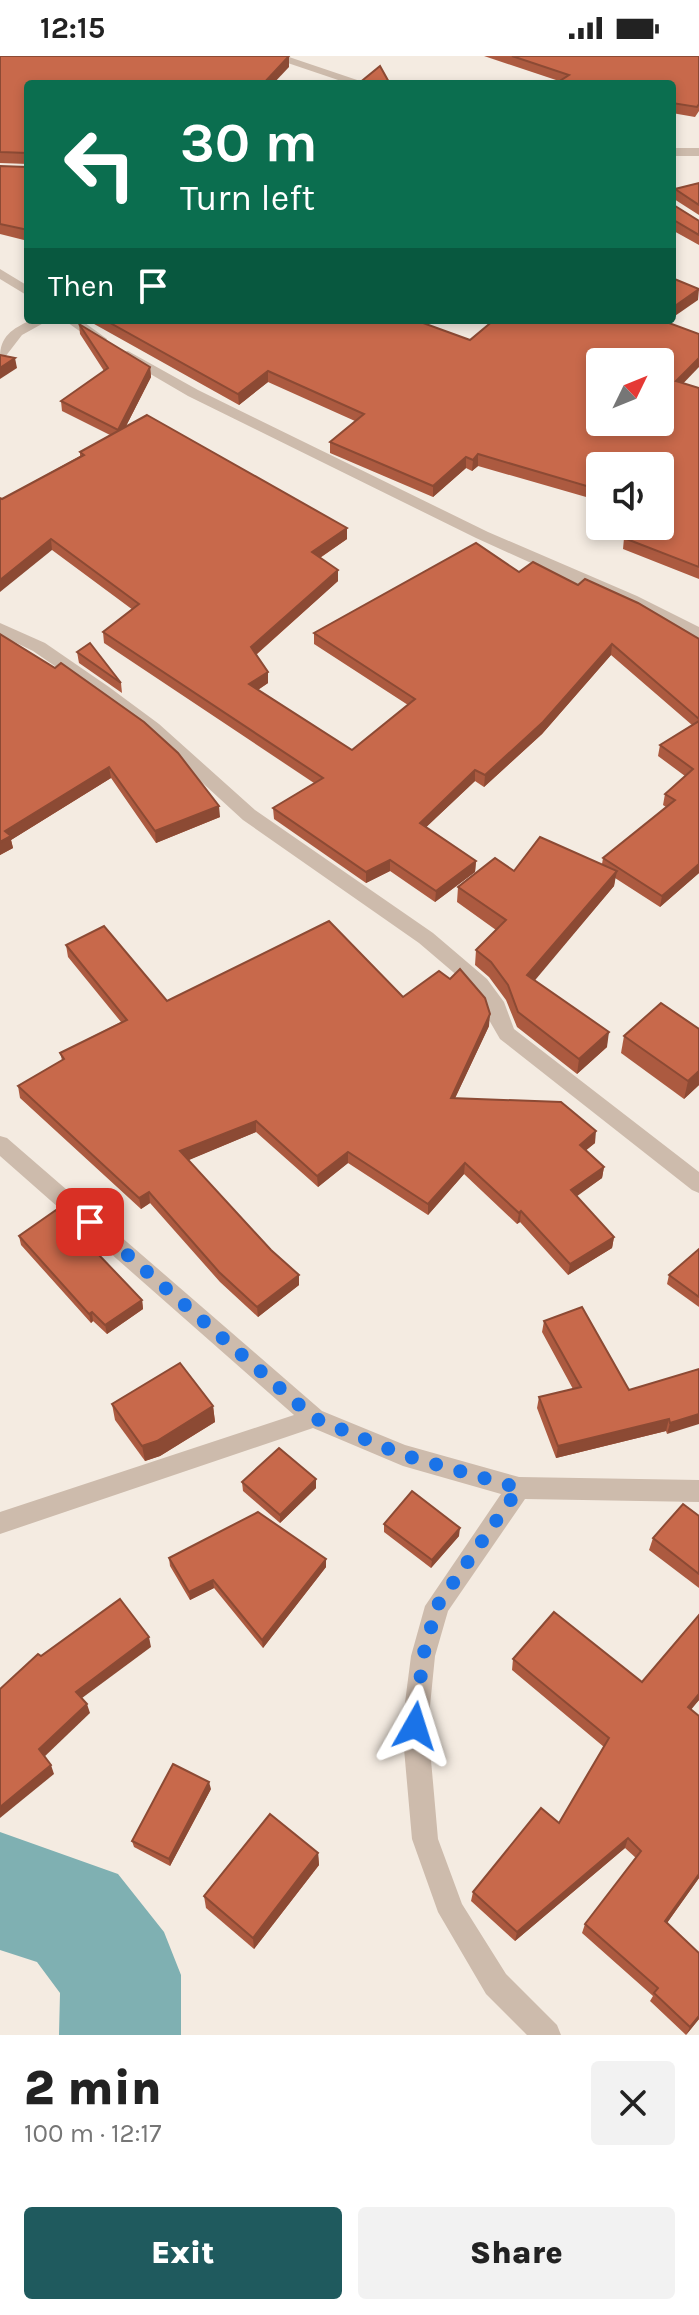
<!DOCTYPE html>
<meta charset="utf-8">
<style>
body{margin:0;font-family:Karla,sans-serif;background:#f2f2f2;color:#222;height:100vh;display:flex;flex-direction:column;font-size:30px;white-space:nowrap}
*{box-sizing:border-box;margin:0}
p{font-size:26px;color:#767676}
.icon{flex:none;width:44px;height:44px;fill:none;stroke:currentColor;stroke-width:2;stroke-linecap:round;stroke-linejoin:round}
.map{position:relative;height:1979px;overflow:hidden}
.side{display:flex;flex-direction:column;background:#fff;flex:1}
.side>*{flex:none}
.hud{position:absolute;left:24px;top:24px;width:652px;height:244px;border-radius:8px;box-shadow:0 4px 12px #0003;background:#0b6e4f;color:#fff;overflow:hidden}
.needle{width:52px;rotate:47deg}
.controls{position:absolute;left:586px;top:292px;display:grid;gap:16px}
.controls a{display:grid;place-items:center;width:88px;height:88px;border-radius:8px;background:#fff;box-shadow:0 4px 12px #0003;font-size:40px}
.pin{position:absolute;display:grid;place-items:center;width:68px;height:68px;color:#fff;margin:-34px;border-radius:16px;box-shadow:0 4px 12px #0006}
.me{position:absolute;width:88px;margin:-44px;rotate:6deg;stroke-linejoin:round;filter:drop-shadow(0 0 6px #0008)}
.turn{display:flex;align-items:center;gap:28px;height:168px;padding:0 24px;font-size:36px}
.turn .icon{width:104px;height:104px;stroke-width:2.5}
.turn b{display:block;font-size:56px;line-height:68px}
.then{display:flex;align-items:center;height:76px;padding:0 24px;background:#0003;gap:16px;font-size:30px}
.round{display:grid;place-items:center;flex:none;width:84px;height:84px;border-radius:8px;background:#f2f2f2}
.summary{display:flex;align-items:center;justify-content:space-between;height:136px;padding:0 24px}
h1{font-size:48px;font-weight:800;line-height:60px}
.action{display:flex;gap:16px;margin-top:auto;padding:16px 24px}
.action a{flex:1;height:92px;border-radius:8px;background:#1f5a5e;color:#fff;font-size:32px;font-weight:800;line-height:92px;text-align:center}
.action a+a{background:#f2f2f2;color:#222}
.status{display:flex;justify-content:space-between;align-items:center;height:56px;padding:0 40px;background:#fff;direction:ltr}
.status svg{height:22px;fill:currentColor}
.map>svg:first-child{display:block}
</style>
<div class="status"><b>12:15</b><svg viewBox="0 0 49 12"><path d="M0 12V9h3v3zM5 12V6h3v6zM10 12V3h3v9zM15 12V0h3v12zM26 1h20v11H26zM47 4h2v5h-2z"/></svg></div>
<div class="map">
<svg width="699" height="1979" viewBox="0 0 699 1979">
<rect width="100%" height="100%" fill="#f4ebe1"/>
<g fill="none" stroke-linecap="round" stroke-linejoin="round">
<path fill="#7fb0b2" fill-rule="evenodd" d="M0,1776L118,1818L164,1876L181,1919V1979H59L60,1937L37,1906L0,1894Z"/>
<g fill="#cdbbac" fill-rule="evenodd">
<path d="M267,0H286L369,28H350Z"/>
<rect x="672" y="92" width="27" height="8"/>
<path d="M0,213L28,230V240L0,223Z"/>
<path d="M31,264H49L22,279L5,301L0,302C0,280 12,273 31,264Z"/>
<path d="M64,264H81L107,283L105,286H95Z"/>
<path d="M128,295L198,334L488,476L637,540L699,571V583L476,482L188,340L123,302V296Z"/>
<path d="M0,567L45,587L109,631L159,668L255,754L433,877L487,923L504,946L514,973L699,1116V1137L692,1134L500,983L489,964L487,953L473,933L419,887L243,764L147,676L97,639L33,595L0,579Z"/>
<path d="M0,1080L7,1082L322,1355L405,1389L519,1421L699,1424V1446L525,1443L448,1555L435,1600L428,1670L438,1783L462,1848L506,1918L557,1969L561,1979H527L486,1938L438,1856L412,1783L402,1670L411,1600L425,1550L501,1438L403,1410L313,1372L0,1478V1456L294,1359L0,1100Z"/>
</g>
</g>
<g fill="#ac5a40">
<path d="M0,0L289,11L28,28V185L0,178V110L27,111L28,108L0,107Z"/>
<path d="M484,0H699V55L695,61L672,57V28L559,25Z"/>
<path d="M699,127V159L674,143L675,133Z"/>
<path d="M672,148L699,165V189L672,174Z"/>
<path d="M87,264H415L470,284L494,264H669L666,266L683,327L699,332V523L623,493L624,482L632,474L627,472L628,470H660V410H600V445L478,410L472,415L466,412L433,441L330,397V386L355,365L268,326L239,349Z"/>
<path d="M79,268L150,311L151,321L126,370L347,483L320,502L338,525L256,599L268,627L258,634L352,694L408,649L314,588V577L519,516L578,529L699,583V817L660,851L615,822L614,830L534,924L607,991L577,1018L517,971L506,944L489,921L475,909L476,894L496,874L457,846L458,831L514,815L602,808L603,802L666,751L663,749L665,738L685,720L658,700L660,689L692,669L611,599L542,678L484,731L475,725L426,771L476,805L475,816L435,846L390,815L366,827L274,763L273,752L314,727L104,587L103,576L133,554L52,494L2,443L80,400V396L110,379L62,355L61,345L104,315L80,278Z"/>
<path d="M0,578L220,761L156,787L111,722L11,784L13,792L0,799Z"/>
<path d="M77,596L121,627L122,637L79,607Z"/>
<path d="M66,889L167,945L403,941L489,970L455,1042L595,1087L586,1094L604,1111L602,1122L576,1140L614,1181L612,1192L568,1219L520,1166L517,1168L464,1118L428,1159L348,1107L318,1131L256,1076L188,1104L271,1194L299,1219V1229L258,1261L220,1226L150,1147L141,1153L20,1042L18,1030L62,1004L60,997L121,966L68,901Z"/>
<path d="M699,973V1029L684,1043L621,997L624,980Z"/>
<path d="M19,1180L142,1244L143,1253L107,1278L93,1265L91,1267L21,1189Z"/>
<path d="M699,1193V1251L667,1228L669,1219Z"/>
<path d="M544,1265L629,1334L699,1313L667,1378L666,1375L556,1402L537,1352L539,1341L573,1333L542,1276Z"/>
<path d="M112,1348L213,1350L215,1366L160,1400L145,1405L115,1364Z"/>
<path d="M242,1426L316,1432L280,1467L243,1435Z"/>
<path d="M699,1460V1532L649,1494L653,1482Z"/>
<path d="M384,1468L459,1480L431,1512L384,1476Z"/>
<path d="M169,1502L326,1503V1511L263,1592L214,1532L190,1544L170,1510Z"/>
<path d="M699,1559V1644L691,1653L699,1822L667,1867L699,1963L686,1979L650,1945L653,1940L582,1877L585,1868L636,1802L625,1792L515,1885L471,1845L473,1836L559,1767L604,1691L512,1614L513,1603L642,1626Z"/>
<path d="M211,1733L170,1810L134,1791L132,1785Z"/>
<path d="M318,1797L319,1809L254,1893L206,1852L204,1840Z"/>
</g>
<g fill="#8c4a34">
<path d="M289,0V11L273,28H263Z"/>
<path d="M699,233L698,244L672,262V252Z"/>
<path d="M15,302L17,312L0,323V312Z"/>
<path d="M699,302V311L675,336L676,325Z"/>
<path d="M150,311L151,321L119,384L118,374Z"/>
<path d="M268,315V326L239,349L238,338Z"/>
<path d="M478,398V410L472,415L473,404Z"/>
<path d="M466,401V412L433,441V430Z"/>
<path d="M347,472V483L312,507V496Z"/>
<path d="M51,483L52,494L0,536V524Z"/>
<path d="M338,514V525L251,603V591Z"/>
<path d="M612,588L611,599L542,678L484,731L485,719Z"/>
<path d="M268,616V627L250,639L249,628Z"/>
<path d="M109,711L111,722L11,784L13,792L0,799V786L5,775Z"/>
<path d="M475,714V725L419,778L420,767Z"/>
<path d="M219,750L220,761L156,787L155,775Z"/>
<path d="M390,804V815L366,827V816Z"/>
<path d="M476,805L475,816L435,846L436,835Z"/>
<path d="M699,808V817L660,851L662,840Z"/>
<path d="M617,815L614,830L526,935L527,919Z"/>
<path d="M490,958L489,970L450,1053L451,1042Z"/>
<path d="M609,976L607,991L577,1018L579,1003Z"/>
<path d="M699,1015V1029L684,1043L688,1025Z"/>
<path d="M256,1065V1076L182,1107L180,1095Z"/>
<path d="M596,1075L595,1087L579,1100L580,1089Z"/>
<path d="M348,1096V1107L318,1131L317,1120Z"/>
<path d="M465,1107L464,1118L428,1159V1148Z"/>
<path d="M604,1111L602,1122L569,1146L571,1134Z"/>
<path d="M149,1136L150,1147L141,1153L139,1142Z"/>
<path d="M521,1155L520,1166L517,1168L519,1157Z"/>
<path d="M614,1181L612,1192L568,1219L570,1208Z"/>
<path d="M299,1219V1229L258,1261L257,1251Z"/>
<path d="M142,1244L143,1253L107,1278L105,1269Z"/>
<path d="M92,1256L93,1265L91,1267L89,1258Z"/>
<path d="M213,1350L215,1366L160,1400L145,1405L142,1390Z"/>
<path d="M699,1358V1368L667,1378L670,1367Z"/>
<path d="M669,1363L666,1375L556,1402L558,1390Z"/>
<path d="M316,1423V1432L280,1467V1459Z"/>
<path d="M460,1472L459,1480L431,1512L432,1504Z"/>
<path d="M326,1503V1511L263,1592L262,1584Z"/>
<path d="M213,1524L214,1532L190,1544L189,1536Z"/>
<path d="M149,1581L151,1591L78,1645L76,1636Z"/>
<path d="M699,1638V1644L685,1661L688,1651Z"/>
<path d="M87,1648L90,1657L42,1703L39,1693Z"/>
<path d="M51,1709L54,1718L0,1762V1751Z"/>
<path d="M209,1726L211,1733L170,1810L169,1803Z"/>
<path d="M628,1782L625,1792L515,1885L517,1876Z"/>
<path d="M318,1797L319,1809L254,1893L253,1882Z"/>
<path d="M699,1818V1822L662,1874L665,1865Z"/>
<path d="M699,1960V1963L686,1979L690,1971Z"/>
</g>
<g fill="#c8694b" stroke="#8c4a34" stroke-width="2" fill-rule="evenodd">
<path d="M0,0H289L263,28H28V99L27,97L0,96Z"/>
<path d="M512,0H699V48L697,51L672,47V28H555L569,19Z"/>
<path d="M380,10L390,28H358Z"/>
<path d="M28,106V174L0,168V110L27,111Z"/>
<path d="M699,127V149L675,133Z"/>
<path d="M672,148L699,165V179L672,163Z"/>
<path d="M672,222L699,233L672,252Z"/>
<path d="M105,264H415L470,284L494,264H661L699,278V302L676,325L699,332V511L624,482L636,470H660V410H600V434L478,398L473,404L466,401L433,430L330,386L364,358L268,315L238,338ZM600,306H660V366H600Z"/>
<path d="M79,268L150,311L118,374L61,345L108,312Z"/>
<path d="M0,299L15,302L0,312Z"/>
<path d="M147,359L347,472L312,496L338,514L251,591L268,616L249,628L352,694L415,643L314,577L476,487L519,516L533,506L578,529L585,523L638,547L699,583V663L612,588L543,666L485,719L475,714L420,767L476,805L436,835L390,804L366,816L273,752L323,722L103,576L139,548L51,483L0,524V442L2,443L84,399L80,396Z"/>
<path d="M0,578L55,612L61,607L144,666L178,697L219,750L155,775L109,711L5,775L11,780L0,786Z"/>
<path d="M90,587L121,627L77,596Z"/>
<path d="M699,665V808L662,840L603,802L675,744L665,738L693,713L660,689Z"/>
<path d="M540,781L617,815L527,919L609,976L579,1003L518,956L508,929L491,906L476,894L506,864L458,831L495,802L514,815Z"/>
<path d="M329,865L403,941L439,915L450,923L460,913L485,942L490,958L451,1042L561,1046L596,1075L580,1089L604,1111L571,1134L614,1181L570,1208L521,1155L519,1157L465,1107L428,1148L348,1096L317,1120L256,1065L180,1095L271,1194L299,1219L257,1251L219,1216L149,1136L139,1142L18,1030L64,1003L60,997L127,964L66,889L104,870L167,945Z"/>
<path d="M661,947L699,973V1015L688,1025L624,980Z"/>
<path d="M56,1154L142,1244L105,1269L92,1256L89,1258L19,1180Z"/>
<path d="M699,1193V1241L669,1219Z"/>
<path d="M582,1251L629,1334L699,1313V1358L670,1367L669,1363L558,1390L539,1341L581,1331L544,1265Z"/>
<path d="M180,1307L213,1350L157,1385L142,1390L112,1348Z"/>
<path d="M279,1392L316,1423L280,1459L242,1426Z"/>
<path d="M412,1435L460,1472L432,1504L384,1468Z"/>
<path d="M683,1448L699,1460V1518L653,1482Z"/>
<path d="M258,1456L326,1503L262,1584L213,1524L189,1536L169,1502Z"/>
<path d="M120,1543L149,1581L76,1636L87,1648L39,1693L51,1709L0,1751V1633L38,1598L41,1600Z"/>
<path d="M554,1556L642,1626L699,1559V1638L688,1651L699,1660V1818L665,1865L699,1897V1960L690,1971L654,1937L658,1932L585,1868L641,1795L628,1782L517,1876L473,1836L541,1752L559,1767L609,1682L513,1603Z"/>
<path d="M173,1708L209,1726L169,1803L132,1785Z"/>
<path d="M270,1758L318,1797L253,1882L204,1840Z"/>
</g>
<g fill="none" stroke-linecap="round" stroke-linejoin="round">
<path stroke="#1a73e8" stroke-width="14" stroke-dasharray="0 25.2" d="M90,1166L314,1362L403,1399L519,1432L437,1550L423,1600L415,1670"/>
</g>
</svg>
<div class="controls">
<a><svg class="needle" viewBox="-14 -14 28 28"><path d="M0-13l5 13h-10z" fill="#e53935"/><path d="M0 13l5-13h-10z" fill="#767676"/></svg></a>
<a><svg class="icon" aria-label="sound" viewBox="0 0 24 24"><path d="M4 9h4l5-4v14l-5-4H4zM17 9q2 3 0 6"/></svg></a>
</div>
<div class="pin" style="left:90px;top:1166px;background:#d93025"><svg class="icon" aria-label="arrive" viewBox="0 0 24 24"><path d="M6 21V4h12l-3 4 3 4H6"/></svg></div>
<svg class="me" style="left:415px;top:1670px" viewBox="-20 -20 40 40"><path d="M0-17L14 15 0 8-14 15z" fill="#1a73e8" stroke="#fff" stroke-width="4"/></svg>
<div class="hud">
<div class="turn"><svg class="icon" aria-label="left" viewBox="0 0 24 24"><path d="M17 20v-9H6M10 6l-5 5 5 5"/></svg><div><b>30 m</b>Turn left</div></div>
<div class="then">Then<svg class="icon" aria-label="arrive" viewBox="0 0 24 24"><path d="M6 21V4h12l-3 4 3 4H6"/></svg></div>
</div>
</div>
<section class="side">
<div class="summary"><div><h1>2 min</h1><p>100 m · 12:17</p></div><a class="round"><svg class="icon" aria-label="close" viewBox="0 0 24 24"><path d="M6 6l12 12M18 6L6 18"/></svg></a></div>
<div class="action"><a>Exit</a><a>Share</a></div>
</section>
